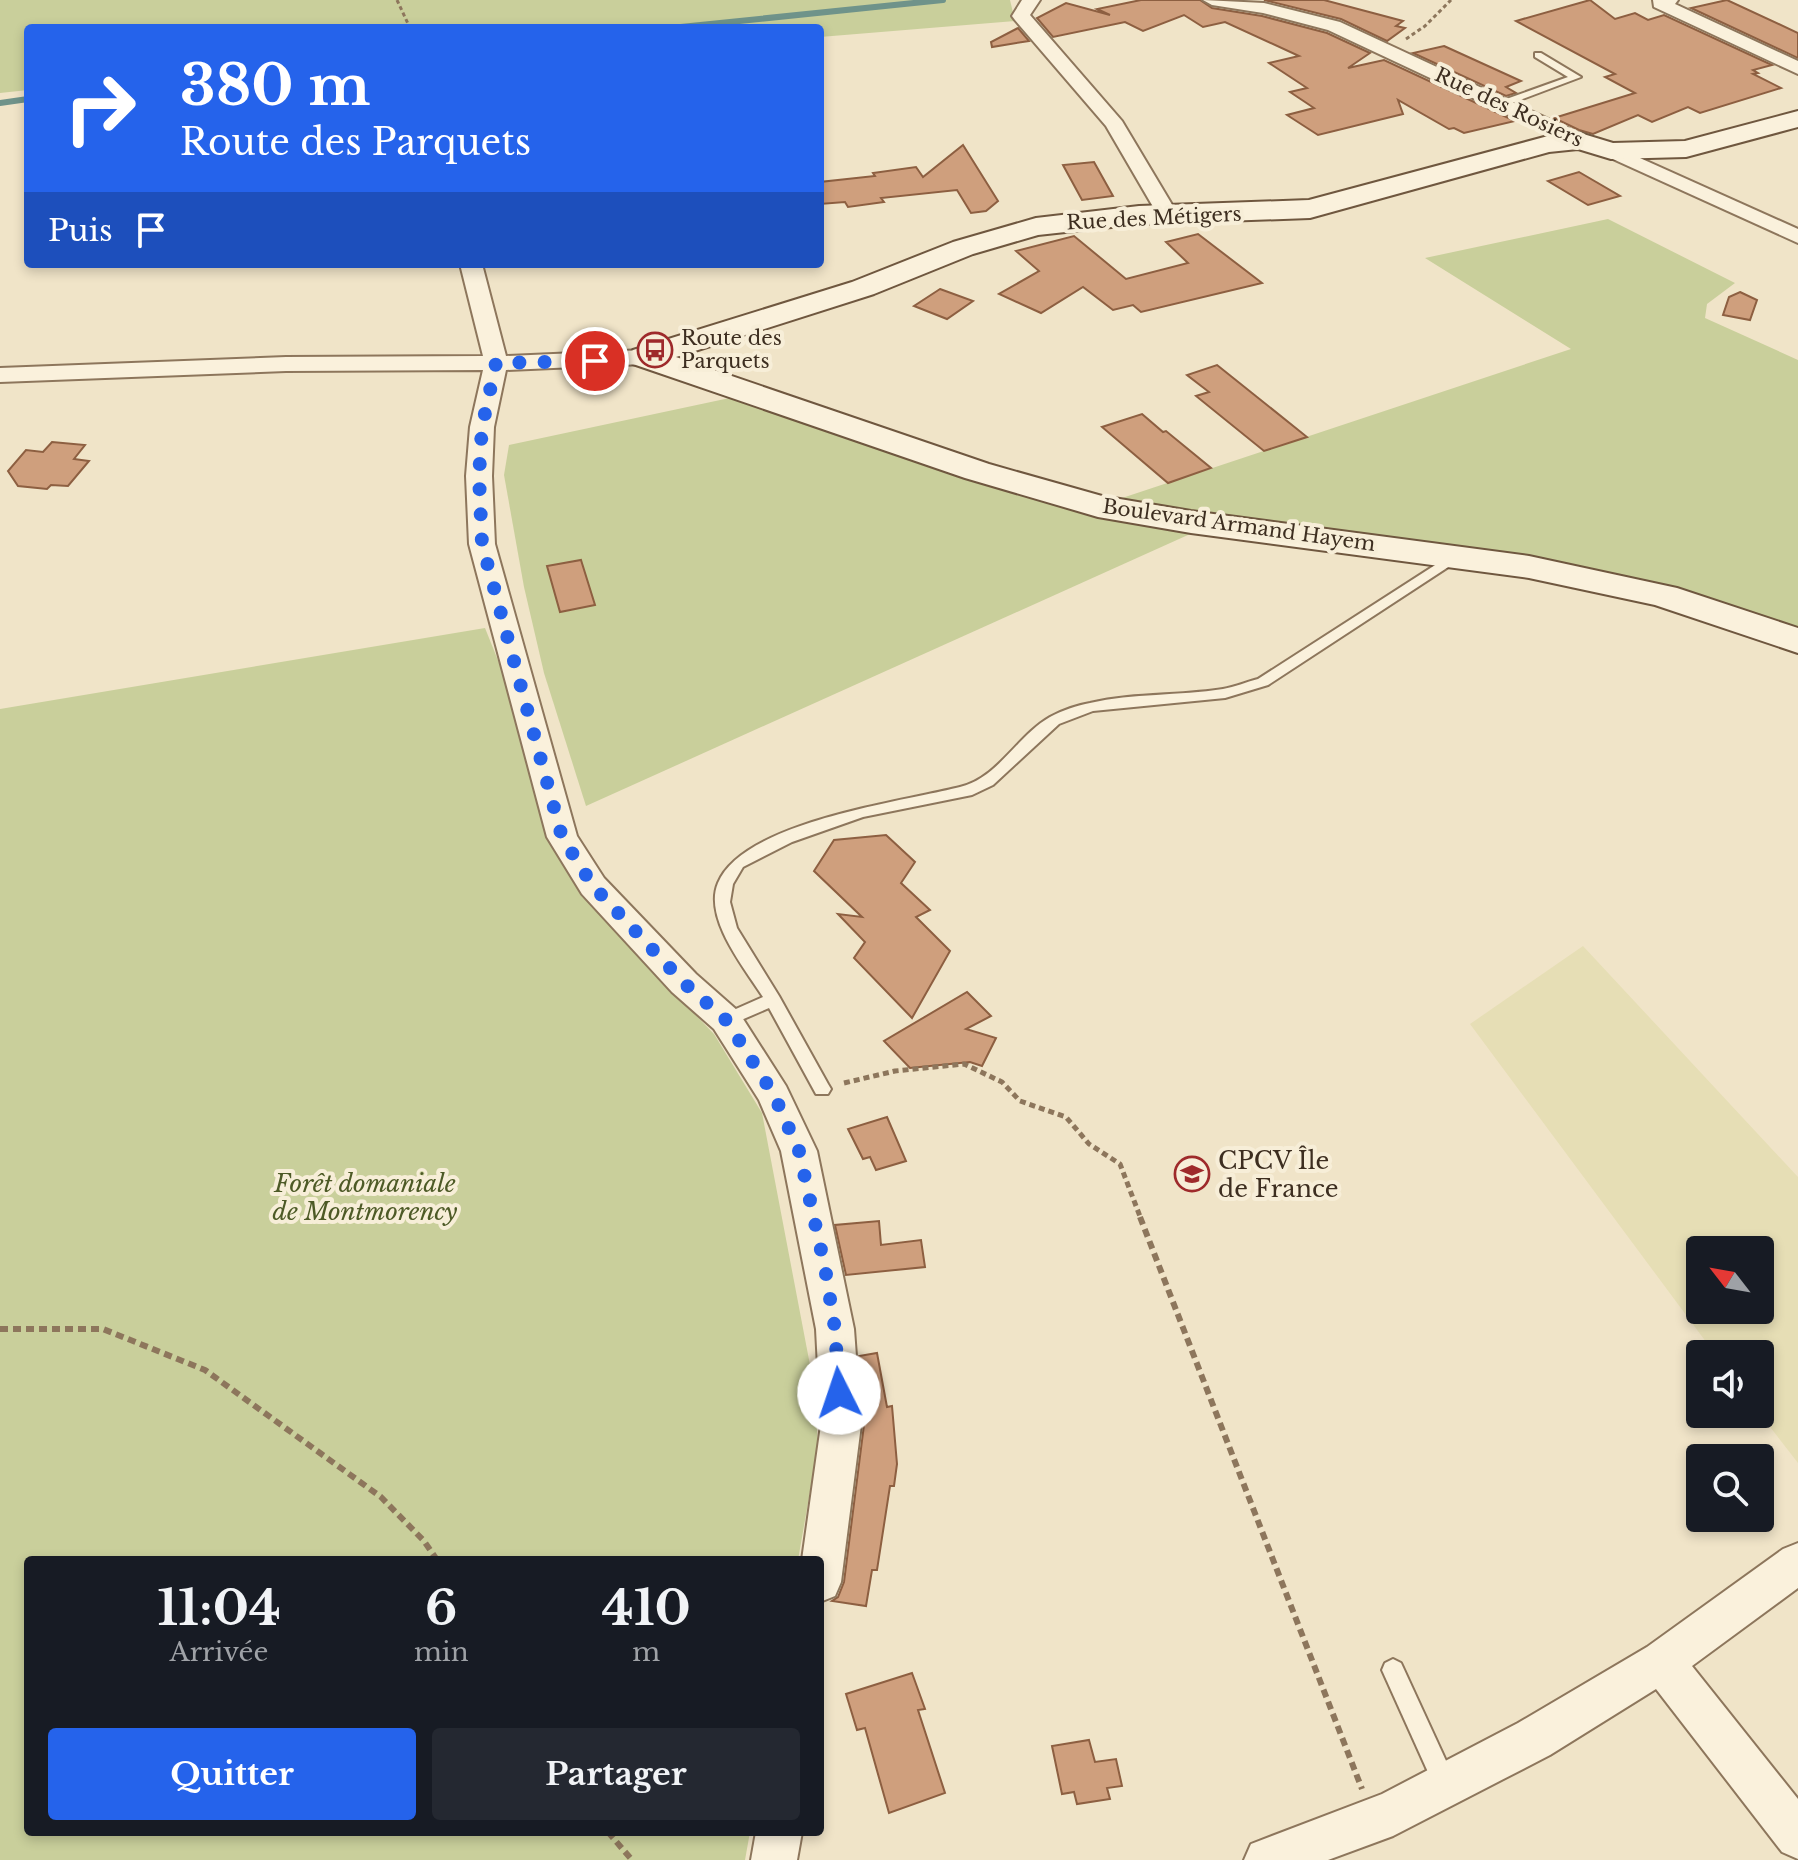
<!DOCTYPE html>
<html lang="fr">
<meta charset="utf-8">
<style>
body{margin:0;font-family:"Libre Baskerville",serif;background:#242831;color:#f1f3f6;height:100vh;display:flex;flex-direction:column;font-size:30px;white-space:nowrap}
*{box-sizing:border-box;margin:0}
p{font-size:26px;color:#9ea1a6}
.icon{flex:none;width:44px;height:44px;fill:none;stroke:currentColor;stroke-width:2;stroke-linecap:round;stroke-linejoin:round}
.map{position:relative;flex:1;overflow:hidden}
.panel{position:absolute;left:24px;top:1556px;width:800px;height:280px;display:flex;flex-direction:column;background:#171b24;border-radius:8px;box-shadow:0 4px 12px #0003}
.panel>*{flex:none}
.hud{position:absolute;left:24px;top:24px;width:800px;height:244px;border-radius:8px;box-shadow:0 4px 12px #0003;background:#2563eb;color:#fff;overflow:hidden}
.needle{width:52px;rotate:301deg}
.buttons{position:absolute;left:1686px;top:1236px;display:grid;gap:16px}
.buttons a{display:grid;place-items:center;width:88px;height:88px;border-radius:8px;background:#171b24;box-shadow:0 4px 12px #0003;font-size:40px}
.pin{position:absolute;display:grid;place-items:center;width:68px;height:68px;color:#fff;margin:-34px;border:4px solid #fff;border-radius:50%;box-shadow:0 2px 8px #0007}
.me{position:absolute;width:88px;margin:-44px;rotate:356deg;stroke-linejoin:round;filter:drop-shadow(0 0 6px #0008)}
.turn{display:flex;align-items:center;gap:28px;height:168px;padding:0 24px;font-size:36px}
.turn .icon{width:104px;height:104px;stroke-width:2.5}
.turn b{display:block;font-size:56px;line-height:68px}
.then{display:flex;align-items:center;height:76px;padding:0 24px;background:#0003;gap:16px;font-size:30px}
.eta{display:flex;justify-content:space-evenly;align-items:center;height:136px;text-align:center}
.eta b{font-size:48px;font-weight:800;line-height:56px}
.button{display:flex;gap:16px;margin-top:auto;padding:16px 24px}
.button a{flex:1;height:92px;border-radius:8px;background:#2563eb;color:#fff;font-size:32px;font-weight:800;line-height:92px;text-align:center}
.button a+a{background:#242831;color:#f1f3f6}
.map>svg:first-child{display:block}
</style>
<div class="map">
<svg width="1798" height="1860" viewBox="0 0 1798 1860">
<rect width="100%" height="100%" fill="#f0e4c8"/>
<path fill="#e6deb5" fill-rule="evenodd" d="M1583,946L1798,1177V1463L1760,1414V1354H1715L1470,1024ZM1700,1250H1760V1310H1700Z"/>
<g fill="#c9cf9b">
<path d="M0,0H1010L1015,21L820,37V28H28V90L0,93Z"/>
<path d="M1608,219L1735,283L1707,304L1705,318L1798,360V635L1661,591L1104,504L1571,349L1425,258Z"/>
<path d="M739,396L1199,530L586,806L544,673L524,587L504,475L509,445Z"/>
<path d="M485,628L589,887L627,944L714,1034L762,1113L814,1386L818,1446L798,1560H28V1832H750L745,1860H0V709Z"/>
</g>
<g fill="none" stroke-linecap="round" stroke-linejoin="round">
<g stroke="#6f938a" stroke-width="6">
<path d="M671,28L943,0"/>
<path d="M0,103L28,99"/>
</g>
</g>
<g fill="#cf9f7d" stroke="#8d5f41" stroke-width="2">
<path d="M1141,0H1200L1212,8L1262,16L1327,33L1370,53L1348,68L1384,60L1515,121L1464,133L1454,128L1449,129L1398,100L1403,114L1318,135L1287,115L1314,108L1290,92L1307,88L1269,63L1299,56L1225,22L1203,27L1184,15L1143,31L1125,22L1053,37L1037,18L1066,3L1110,15L1097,9Z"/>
<path d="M1264,0H1324L1403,21L1396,26L1405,28L1387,41L1341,19Z"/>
<path d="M1590,0L1615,19L1635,13L1648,20L1664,15L1772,65L1753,70L1758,73L1753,74L1781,88L1700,113L1688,107L1652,122L1638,115L1593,134L1579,130L1554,118L1635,93L1605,77L1615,74L1516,21Z"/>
<path d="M1727,0L1798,33V58L1691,8Z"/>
<path d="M1018,28L1029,41L992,47L991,42Z"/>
<path d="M1444,46L1521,81L1506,87L1516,93L1506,96L1413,53Z"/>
<path d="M963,145L998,201L986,211L971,213L957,190L881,198L884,202L848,207L845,202L820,204V182L875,176L873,173L916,167L923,177Z"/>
<path d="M1094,162L1113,196L1082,200L1063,165Z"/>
<path d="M1579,172L1620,196L1588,205L1548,181Z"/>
<path d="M1198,234L1262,283L1141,312L1133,305L1113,310L1083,287L1041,313L999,294L1039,271L1016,251L1074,236L1126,279L1188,263L1166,242Z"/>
<path d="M940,289L973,301L947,319L914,306Z"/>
<path d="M1740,292L1757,300L1750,320L1723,315L1729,297Z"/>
<path d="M1217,365L1307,437L1264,451L1196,396L1209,392L1187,375Z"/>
<path d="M1142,414L1163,432L1166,431L1211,468L1168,483L1102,427Z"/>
<path d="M52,442L85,445L74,459L89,461L68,486L51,485L47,489L18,486L8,471L26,450L43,452Z"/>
<path d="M581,560L595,605L560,612L547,566Z"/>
<path d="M886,835L915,862L901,883L930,910L916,917L950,951L912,1018L854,958L865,942L838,914L862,917L814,871L834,840Z"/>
<path d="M967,992L991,1016L966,1029L996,1038L982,1066L970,1062L910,1068L884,1041Z"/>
<path d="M887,1117L906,1161L876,1170L870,1157L863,1159L848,1129Z"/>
<path d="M879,1221L881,1245L921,1240L925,1267L846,1275L835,1225Z"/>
<path d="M877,1353L887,1407L892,1406L897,1464L894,1486H890L877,1570H872L866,1606L832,1601L838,1597L844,1582L864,1425L859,1356Z"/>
<path d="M912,1673L925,1709L918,1710L945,1793L889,1813L865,1728L857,1730L846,1694Z"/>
<path d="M1089,1740L1095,1762L1116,1759L1122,1786L1107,1788L1110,1799L1077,1804L1074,1792L1062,1794L1052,1746Z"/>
</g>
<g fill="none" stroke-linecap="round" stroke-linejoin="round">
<g stroke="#8d765c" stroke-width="4">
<g id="lane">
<path d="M1535,53H1541L1581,77L1504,106H1498V102L1568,77L1535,57Z"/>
<path d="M1457,551L1462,552V558L1268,685L1225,698L1093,711L1059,724L993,785L972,795L863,817L792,842L743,867L733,884L730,902L737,928L779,996L828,1084L831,1089L828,1094H816L769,1008L732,1024H720L718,1020L720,1016L763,997C745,969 703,918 718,883C743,822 901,802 960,787C998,778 1017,736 1050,717C1061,711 1078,705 1090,703C1133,693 1179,696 1223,689C1235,687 1246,682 1258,679Z"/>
<path d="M1393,1659L1401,1663L1453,1776L1456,1784L1453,1792L1445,1795L1437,1792L1382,1670L1385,1663Z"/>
</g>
</g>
<g stroke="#8d765c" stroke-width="4">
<g id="street">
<path d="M1022,0H1040L1030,15L1122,121L1177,213L1173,217H1159L1106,126L1015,20L1012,16Z"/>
<path d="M1203,0L1264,3L1340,22L1587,137L1590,141L1587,145H1573L1328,30L1263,13L1212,5Z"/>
<path d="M1653,0H1678L1675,4L1798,61V74L1654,7Z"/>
<path d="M1611,145L1798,229V243L1604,155L1601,151L1604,147Z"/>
<path d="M460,264H482L506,356L644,350L652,352L656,357L652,362L644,364L506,370L494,427L492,476L495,544L577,836L604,878L696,974L738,1011L786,1086L817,1151L854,1329L861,1425L841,1582L835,1596L820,1602V1560H802L821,1425L816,1329L781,1151L759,1100L714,1029L672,992L582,894L547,837L469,544L466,476L470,427L483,370L286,371L0,382V368L286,357L483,356Z"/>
<path d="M1798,1543V1588L1692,1666L1798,1799V1859L1782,1852L1656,1689L1550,1755L1393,1836L1328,1860H1244L1251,1844L1382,1794L1518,1723L1647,1647L1783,1549Z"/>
<path d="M756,1832H802L797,1860H751Z"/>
</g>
</g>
<g stroke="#6f573f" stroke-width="4">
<path id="secondary" d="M1798,111V127L1686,157L1611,159L1578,149L1549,152L1310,218L1139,224L1038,235L973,254L874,294L676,357L989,464L1102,496L1191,511L1529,556L1677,588L1798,628V653L1655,605L1529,578L1191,533L1098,517L965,478L633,364L628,357L633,350L852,282L953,242L1036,218L1139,206L1309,200L1548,136L1580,133L1613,143L1685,141Z"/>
</g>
<g stroke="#8d765c" stroke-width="3" stroke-dasharray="4 3" stroke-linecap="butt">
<path d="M397,0L410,28"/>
<path d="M1406,39L1425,26L1451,0"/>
</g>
<path stroke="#8d765c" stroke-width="5" stroke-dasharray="6 4" stroke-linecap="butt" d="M844,1083L895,1071L964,1064L1002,1082L1020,1101L1066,1117L1089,1144L1120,1164L1141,1219"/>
<g stroke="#8d765c" stroke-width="6" stroke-dasharray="8 5" stroke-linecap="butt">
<path d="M1140,1217L1362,1789"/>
<path d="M0,1329H103L205,1370L381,1497L424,1541L437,1560"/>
<path d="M608,1832L632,1860"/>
</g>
<use href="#lane" fill="#faf1dc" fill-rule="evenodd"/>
<use href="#street" fill="#faf1dc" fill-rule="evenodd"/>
<use href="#secondary" fill="#faf1dc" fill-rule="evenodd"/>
</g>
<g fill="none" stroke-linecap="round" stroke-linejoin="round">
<path stroke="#2563eb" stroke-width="14" stroke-dasharray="0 25.2" d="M595,361L496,363L482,427L479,476L482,544L562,837L593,886L684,983L726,1020L774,1095L799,1151L825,1268L835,1329L839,1393"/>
</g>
<defs>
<g id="bus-ring" transform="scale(1.8)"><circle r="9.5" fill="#f7eed8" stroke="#9e2a2b" stroke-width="1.5"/><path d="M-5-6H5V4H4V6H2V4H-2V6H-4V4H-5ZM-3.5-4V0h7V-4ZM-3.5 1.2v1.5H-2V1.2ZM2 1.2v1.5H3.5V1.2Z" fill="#9e2a2b"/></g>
<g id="school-ring" transform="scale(1.8)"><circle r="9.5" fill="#f7eed8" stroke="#9e2a2b" stroke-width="1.5"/><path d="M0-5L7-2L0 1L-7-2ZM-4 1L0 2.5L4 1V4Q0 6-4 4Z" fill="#9e2a2b"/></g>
</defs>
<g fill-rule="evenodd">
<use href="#bus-ring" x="655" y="350"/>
<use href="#school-ring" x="1192" y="1174"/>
</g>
<g text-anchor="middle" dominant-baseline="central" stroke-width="8" stroke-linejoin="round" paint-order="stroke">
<g font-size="20" fill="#3d2e20" stroke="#f7eed8">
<text transform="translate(1509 107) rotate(25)">Rue des Rosiers</text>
<text transform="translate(1154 218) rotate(-3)">Rue des Métigers</text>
<text transform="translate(1239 525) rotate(8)">Boulevard Armand Hayem</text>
</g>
<g font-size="20" fill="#3d2e20" stroke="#f7eed8" text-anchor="start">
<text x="681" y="338">Route des<tspan x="681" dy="23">Parquets</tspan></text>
</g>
<g font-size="24" fill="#3d2e20" stroke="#f7eed8" text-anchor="start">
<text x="1218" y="1160">CPCV Île<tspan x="1218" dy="28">de France</tspan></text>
</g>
<g font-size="24" font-style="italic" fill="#4d5a26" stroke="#f7eed8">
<text x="365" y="1183">Forêt domaniale<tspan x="365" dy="28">de Montmorency</tspan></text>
</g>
</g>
</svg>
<div class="buttons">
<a><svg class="needle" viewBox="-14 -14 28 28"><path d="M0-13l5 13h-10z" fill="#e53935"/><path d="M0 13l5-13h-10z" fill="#9ea1a6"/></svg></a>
<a><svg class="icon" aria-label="sound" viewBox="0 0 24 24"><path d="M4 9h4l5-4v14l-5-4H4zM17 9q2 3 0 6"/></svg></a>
<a><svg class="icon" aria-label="search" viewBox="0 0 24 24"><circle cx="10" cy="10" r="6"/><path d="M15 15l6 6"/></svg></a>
</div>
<div class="pin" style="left:595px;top:361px;background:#d93025"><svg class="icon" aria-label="arrive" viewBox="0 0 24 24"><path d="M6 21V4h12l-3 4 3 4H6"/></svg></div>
<svg class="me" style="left:839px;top:1393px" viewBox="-20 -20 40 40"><circle r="19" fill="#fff"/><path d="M0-13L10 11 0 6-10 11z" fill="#2563eb"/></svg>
<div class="hud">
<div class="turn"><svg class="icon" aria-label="right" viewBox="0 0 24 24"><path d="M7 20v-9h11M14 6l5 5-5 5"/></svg><div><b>380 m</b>Route des Parquets</div></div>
<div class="then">Puis<svg class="icon" aria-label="arrive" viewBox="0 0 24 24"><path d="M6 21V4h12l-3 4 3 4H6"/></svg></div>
</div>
<section class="panel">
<div class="eta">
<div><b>11:04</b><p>Arrivée</p></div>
<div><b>6</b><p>min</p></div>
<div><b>410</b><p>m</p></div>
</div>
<div class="button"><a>Quitter</a><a>Partager</a></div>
</section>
</div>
